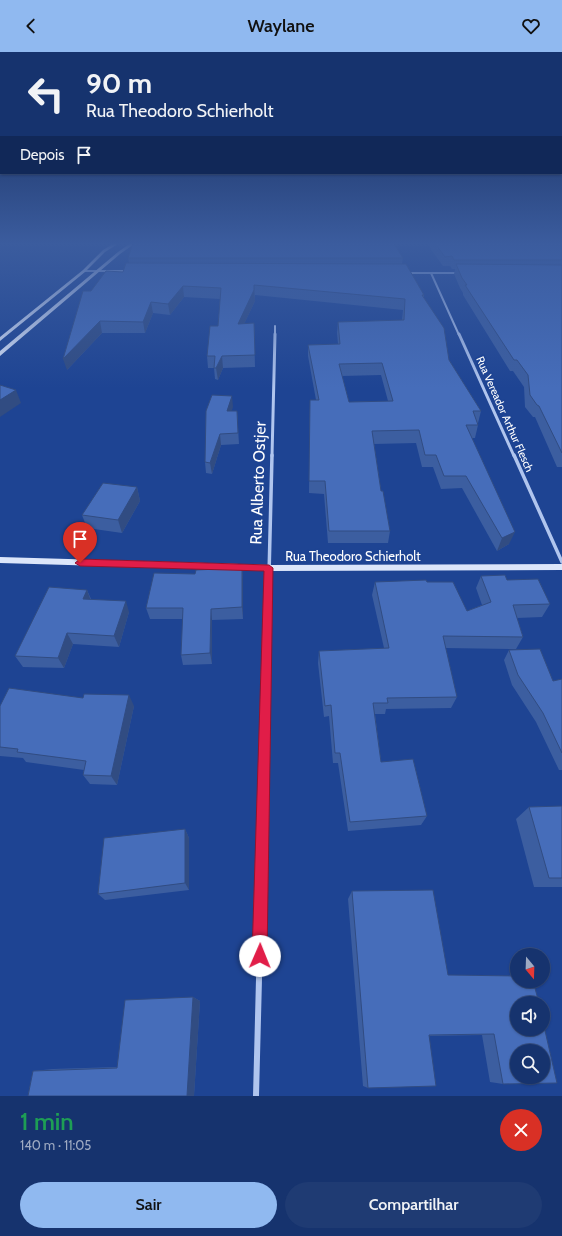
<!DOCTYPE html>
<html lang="pt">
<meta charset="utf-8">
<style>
body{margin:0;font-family:Cabin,sans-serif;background:#1f3b73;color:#f1f3f6;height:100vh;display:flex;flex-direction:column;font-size:15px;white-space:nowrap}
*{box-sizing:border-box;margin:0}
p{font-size:13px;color:#9eaac2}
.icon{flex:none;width:22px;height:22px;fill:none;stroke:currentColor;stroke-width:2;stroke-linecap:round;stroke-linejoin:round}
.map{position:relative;height:1044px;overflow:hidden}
.details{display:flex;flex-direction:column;background:#16336e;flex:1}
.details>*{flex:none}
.hud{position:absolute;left:0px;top:0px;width:562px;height:122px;box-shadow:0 1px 3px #0004,0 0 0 1px #354e81;background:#16336e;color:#f1f3f6;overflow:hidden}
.needle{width:26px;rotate:161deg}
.fabs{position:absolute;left:510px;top:896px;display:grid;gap:8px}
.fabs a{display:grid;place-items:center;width:40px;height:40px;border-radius:50%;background:#16336e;box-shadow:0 1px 3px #0004,0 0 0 1px #354e81;font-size:20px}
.pin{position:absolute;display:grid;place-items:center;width:34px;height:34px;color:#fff;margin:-41px -17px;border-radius:50% 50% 50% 0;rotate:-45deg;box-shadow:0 0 4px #0007}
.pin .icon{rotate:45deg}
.me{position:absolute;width:44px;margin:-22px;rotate:1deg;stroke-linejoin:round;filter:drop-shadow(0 0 3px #0008)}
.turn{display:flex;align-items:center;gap:14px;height:84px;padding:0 20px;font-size:18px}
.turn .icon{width:52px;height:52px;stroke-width:2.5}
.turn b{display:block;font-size:28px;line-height:34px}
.then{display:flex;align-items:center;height:38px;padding:0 20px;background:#0003;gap:8px;font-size:15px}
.round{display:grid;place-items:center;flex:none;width:42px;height:42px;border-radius:21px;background:#1f3b73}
.overview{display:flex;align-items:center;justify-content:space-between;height:68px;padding:0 20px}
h1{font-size:24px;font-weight:600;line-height:30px;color:#1e9e55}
.cta{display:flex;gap:8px;margin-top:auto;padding:8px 20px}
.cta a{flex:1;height:46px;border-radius:24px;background:#90b9f0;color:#111;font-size:16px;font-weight:600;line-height:46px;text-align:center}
.cta a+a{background:#1f3b73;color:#f1f3f6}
header{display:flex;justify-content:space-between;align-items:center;height:52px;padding:0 20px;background:#90b9f0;color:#111;font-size:18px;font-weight:600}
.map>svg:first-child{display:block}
</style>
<header><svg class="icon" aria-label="back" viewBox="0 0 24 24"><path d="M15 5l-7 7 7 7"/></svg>Waylane<svg class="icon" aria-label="heart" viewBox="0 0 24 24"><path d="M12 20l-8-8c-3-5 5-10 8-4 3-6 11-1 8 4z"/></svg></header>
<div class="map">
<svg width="562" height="1044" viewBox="0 0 562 1044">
<rect width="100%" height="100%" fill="#1e4493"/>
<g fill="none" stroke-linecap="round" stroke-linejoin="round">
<g stroke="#b0c5ee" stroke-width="2">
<path d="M84,219H128"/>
<path d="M406,221H460"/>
<path d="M431,221L459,283"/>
<path d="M275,283V274"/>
</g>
<g stroke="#b0c5ee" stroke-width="3">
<path d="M459,282L514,404"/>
<path d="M272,404L275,282"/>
</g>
<g stroke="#b0c5ee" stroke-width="3.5">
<path d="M514,403L562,510"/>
<path d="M268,563L272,403"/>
</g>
<path stroke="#b0c5ee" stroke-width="5" d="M263,772L268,562"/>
<path stroke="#b0c5ee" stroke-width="6" d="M256,1044L263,771"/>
<g fill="#dce6fa" fill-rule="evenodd">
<path d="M116,190H121L105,200L85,220L0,289V285L83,218L103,198Z"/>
<path d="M132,190H137L120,202L0,304V299L118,200Z"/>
<path d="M0,505L269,513L562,512V518L269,519L0,511Z"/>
</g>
</g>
<g fill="#3c5ea0" fill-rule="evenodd">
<path d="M427,190H562V415H557L535,365H533L525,355L524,335L513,319H510L463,243V241L460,236L454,222L455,217H452L450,214H443L427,192Z"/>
<path d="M128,206H403L402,212L424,243V246L449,308L481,359L478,371V373L475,386H472L509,492L497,499L462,436L441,437L433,415H422L416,391L374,392L381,439L390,479L388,491H328L324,442L309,441L310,348H316L308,304V293L338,292L337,281L338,270L402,268L403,258L255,243V249L244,272L254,271L255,315L223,316L218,328L215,327L214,316H208L207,304L218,274L220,247L184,245L170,263L153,261L145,281H102L67,318L91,239L123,220L129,211ZM381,323L388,349L349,350L342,324Z"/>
<path d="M233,355L231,359H237L239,392L221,393L212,422L206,421L205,410Z"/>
<path d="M137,435L140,449L122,481L87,476L82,463Z"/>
<path d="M242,516L243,528V567L212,568V612L183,613L181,603L183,567H150L146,556L195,522Z"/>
<path d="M481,524L507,528L550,552L542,565L517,566L523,585L516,597L445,596L457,645L451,656L386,657L385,662H375L381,710L427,764L421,773L348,779L338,711H333L329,664L324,665L318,611L319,599L384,596L372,543L375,530H427L467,559L482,553L476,536Z"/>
<path d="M87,538L91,547L129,560L119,595L73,592L64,616L23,615L15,604Z"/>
<path d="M509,598L553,629L562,627V718H559L536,670L512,633L504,608Z"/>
<path d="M0,654H134L117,733L90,732L83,723L84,718L26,710L23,706L0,704Z"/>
<path d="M562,754V835H534L516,767L529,755Z"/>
<path d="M185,777L189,786V838L105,848L98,842Z"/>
<path d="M352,839L448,923L517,924L503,1032L490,1030L482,983L429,984L368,1036L363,1034L348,847Z"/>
<path d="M193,945L200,949L194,1044H28L33,1019L53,1017L117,1015Z"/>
</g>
<g fill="#314c82">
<path d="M254,233L255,249L239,283L238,272Z"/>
<path d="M183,234L184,245L170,263L168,252Z"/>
<path d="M151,250L153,261L145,281L143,270Z"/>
<path d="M100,269L102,281L67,318L63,307Z"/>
<path d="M222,304L223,316L218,328L216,316Z"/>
<path d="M16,338L21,351L0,365V348Z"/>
<path d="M232,344L233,355L228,370L227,359Z"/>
<path d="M220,382L221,393L212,422L210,411Z"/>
<path d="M137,435L140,449L122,481L118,468Z"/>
<path d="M515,480L509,492L497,499L502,486Z"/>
<path d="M242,516L243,528V567L242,555Z"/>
<path d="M87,538L91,549L83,547Z"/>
<path d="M126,549L129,560L119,595L114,584Z"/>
<path d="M211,557L212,568V612L210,601Z"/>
<path d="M67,581L73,592L64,616L58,606Z"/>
<path d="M129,643L134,654L117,733L111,724Z"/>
<path d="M185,777L189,786V838L185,831Z"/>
<path d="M193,945L200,949L194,1044H187Z"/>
</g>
<g fill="#466dba" stroke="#314c82" fill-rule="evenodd">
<path d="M169,190H393L403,206H128L133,191H169Z"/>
<path d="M434,190H562V208H454L452,204L445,205Z"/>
<path d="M126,211L406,212L424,243H422L444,276L449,308L481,359H473L478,373H466L515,480L502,486L466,424H444L436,403H425L419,378L372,379L381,439H383L390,479H329L325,429H309L310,348H319L308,293L340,292L338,270L404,268L405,247L254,233V238L238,272L254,271L255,303L222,304L216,316H214L215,304H207L210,274H218L221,236L183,234L168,252L151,250L143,270L100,269L63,307L83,239H91L106,219L123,220ZM382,311L393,349L349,350L339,312Z"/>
<path d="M456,212L562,213V401L539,354L537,353L530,343L528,323L517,308H514L465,233H467L462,226Z"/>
<path d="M0,333L16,338L0,348Z"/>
<path d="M212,343L232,344L227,359H237L238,381L220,382L210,411L205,410L206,359Z"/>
<path d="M103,431L137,435L118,468L82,463Z"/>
<path d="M242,516V555L211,557L210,601L181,603L183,556H146L154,521L195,522L196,518Z"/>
<path d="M505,523L507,528L538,527L550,552L513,553L523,585L443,584L457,645L387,646L388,651H373L381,710L413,707L427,764L350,770L340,701H335L331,653L325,654L319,599L389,596L375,530L426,528L427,530H453L467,559L491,550L481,524Z"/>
<path d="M49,535L87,538L83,547L126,549L114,584L67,581L58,606L15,604Z"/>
<path d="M540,597L553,629L562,627V701L543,661L518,623L509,598Z"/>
<path d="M9,636L83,646L84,642L129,643L111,724L83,723L86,709L17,700L18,697L0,695V654Z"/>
<path d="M562,754V826H549L529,755Z"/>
<path d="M185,777V831L98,842L104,786Z"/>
<path d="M433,838L448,923L517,924V929H533L539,951H517V977H543V970L557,1031L503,1032L494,982L429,983L436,1034L368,1036L352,839ZM517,999H543V1025H517Z"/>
<path d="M193,945L187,1044H28L33,1019L117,1016L125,948Z"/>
</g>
<linearGradient id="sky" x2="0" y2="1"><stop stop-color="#102551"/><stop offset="0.57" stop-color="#3b5c9e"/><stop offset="1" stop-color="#3b5c9e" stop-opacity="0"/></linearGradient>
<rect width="562" height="336" fill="url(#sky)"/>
<path fill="#e11d48" stroke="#92132f" d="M80,507L269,513L273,516L267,904L265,909L260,912L254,909L252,904L264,519L80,514L75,511Z"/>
<g text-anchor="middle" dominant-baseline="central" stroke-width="3.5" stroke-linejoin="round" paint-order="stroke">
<g font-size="11" fill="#fff" stroke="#1e4493">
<text transform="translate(505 362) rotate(66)">Rua Vereador Arthur Flesch</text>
</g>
<g font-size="13" fill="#fff" stroke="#1e4493">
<text x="353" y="504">Rua Theodoro Schierholt</text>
</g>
<g font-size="16" fill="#fff" stroke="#1e4493">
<text transform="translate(258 431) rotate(-88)">Rua Alberto Ostjer</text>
</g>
</g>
</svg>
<div class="fabs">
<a><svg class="needle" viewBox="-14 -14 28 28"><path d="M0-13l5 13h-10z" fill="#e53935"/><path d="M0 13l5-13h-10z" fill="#9eaac2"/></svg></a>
<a><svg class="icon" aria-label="sound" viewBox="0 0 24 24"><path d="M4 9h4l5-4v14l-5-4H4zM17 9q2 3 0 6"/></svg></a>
<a><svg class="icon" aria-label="search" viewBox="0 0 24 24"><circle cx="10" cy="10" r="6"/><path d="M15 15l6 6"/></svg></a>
</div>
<div class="pin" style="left:80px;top:511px;background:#d93025"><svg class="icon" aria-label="arrive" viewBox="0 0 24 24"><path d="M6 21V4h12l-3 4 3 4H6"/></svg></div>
<svg class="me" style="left:260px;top:904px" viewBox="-20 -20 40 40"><circle r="19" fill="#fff"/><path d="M0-13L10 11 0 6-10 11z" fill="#e11d48"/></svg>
<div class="hud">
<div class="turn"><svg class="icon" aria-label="left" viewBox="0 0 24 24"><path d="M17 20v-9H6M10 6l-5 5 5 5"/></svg><div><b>90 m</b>Rua Theodoro Schierholt</div></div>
<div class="then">Depois<svg class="icon" aria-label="arrive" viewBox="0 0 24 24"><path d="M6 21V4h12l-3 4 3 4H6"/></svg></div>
</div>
</div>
<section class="details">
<div class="overview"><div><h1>1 min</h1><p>140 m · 11:05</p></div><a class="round" style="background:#d93025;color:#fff"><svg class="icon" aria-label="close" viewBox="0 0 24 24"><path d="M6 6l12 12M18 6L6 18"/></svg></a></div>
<div class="cta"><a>Sair</a><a>Compartilhar</a></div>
</section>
